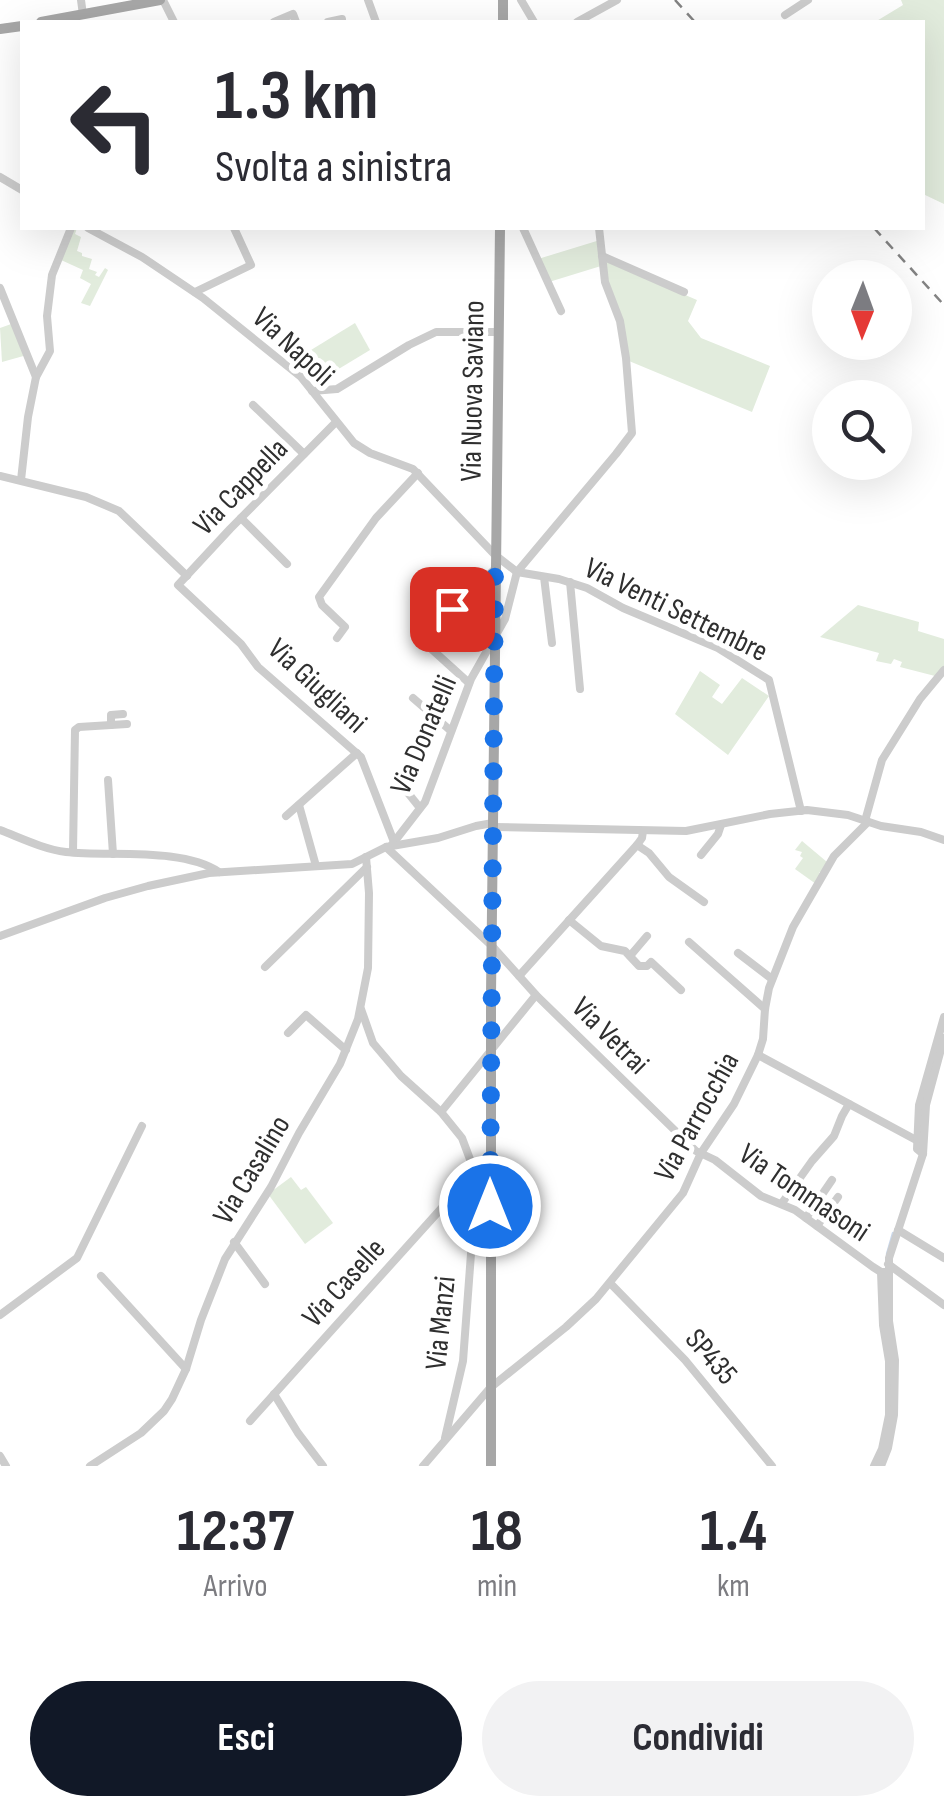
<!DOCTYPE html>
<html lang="it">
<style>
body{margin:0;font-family:"Sofia Sans Condensed",sans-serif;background:#f2f2f3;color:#2b2b33;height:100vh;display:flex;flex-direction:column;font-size:38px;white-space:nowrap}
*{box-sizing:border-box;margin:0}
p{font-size:32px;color:#7c7c81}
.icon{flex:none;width:55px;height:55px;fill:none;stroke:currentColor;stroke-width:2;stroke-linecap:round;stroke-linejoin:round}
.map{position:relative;height:1466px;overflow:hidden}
.details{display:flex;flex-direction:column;background:#fff;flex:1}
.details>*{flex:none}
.top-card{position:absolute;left:20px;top:20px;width:905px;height:210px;border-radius:0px;box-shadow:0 10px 40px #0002;background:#fff;color:#2b2b33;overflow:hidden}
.needle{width:65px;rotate:181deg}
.fabs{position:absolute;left:812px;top:260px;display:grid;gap:20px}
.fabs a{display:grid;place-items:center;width:100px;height:100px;border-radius:50%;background:#fff;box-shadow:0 10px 40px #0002;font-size:50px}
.pin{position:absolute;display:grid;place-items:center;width:85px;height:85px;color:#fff;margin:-42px;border-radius:20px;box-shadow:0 5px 15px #0006}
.me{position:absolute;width:110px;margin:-55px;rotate:0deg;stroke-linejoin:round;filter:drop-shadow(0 0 8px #0008)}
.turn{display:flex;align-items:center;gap:35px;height:210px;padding:0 30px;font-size:45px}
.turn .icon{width:130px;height:130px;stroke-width:2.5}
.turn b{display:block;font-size:70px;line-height:85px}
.eta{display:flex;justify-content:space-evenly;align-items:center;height:170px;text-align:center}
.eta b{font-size:60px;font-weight:700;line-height:70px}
.button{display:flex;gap:20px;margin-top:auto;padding:20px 30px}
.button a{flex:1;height:115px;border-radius:60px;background:#111827;color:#fff;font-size:40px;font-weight:700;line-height:115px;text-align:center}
.button a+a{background:#f2f2f3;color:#2b2b33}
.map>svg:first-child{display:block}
</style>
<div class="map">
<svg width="944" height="1466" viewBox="0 0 944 1466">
<rect width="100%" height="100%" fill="#fff"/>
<g fill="#e2ecdd">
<path d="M901,0H944V204L923,194L922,22H875L903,5Z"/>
<path d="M73,228H77L75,234L81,237L77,251L82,253V256L92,259L89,269L97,272L95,275L99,277L105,268L108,270L90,306L81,303L91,284L80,278L83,270L61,260Z"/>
<path d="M600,240L606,261L697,300L688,321L701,338L770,366L752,412L629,361L601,266L549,282L538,259Z"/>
<path d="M14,323L27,355L2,362L0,328Z"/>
<path d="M355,323L370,350L327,376L311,350Z"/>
<path d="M858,605L919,622L918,631L944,639V667L935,676L900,667L902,662L894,659L891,664L876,661L879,653L820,637Z"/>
<path d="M700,671L720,685L712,697L722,704L742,678L769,696L728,755L675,714Z"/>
<path d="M802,841L827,862L822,872H819L821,874L816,884L795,869L803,858L800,856L802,852L795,850Z"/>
<path d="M291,1177L301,1190L306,1187L333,1223L305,1244L268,1194Z"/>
</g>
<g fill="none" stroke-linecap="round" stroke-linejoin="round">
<path stroke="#c9d8ec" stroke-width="2.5" d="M887,1254L893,1233"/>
<g stroke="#ccc" stroke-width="8">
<path d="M81,0L83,15"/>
<path d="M163,0L174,22"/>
<path d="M368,0L376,22"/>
<path d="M521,0L534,22"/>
<path d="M785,15L808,0"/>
<path d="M274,22L293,14L296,22"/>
<path d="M328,22L342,19"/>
<path d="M577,22L617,0"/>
<path d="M0,177L22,190"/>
<path d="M88,228L142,257L203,298L301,377L354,443L370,453L413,469L495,555L517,572L559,579L587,588L623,608L718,648L769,680L801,811"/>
<path d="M523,228L561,311"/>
<path d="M602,256L684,292"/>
<path d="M0,288L36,377L28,417L21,480"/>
<path d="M195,292L251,265L234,228"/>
<path d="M36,377L50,351L47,316L52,275L71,228"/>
<path d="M312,391L337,389L409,345L436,332H499"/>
<path d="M253,405L304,454"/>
<path d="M336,422L230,529L178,585L241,644L258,667L361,757L394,842"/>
<path d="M0,476L86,497L119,511L187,576"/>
<path d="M241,518L287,564"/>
<path d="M544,577L552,643"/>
<path d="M570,582L580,689"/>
<path d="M452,609L495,569"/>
<path d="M416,635L469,683"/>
<path d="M337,638L345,627L322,605L319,597L376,518L418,473"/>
<path d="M413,698L451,731"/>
<path d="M111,725V715L123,714"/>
<path d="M108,780L113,854"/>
<path d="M404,788L420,808"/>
<path d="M299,805L316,866"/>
<path d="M286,816L357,753"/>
<path d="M865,821L882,760L920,699L944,670"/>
<path d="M493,827L686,831L770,814L807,810L848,815L881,826L921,832L944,840"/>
<path d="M0,830C21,838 43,849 66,852C109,857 182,847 219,872"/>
<path d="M637,845L649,853L669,877L704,902"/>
<path d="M391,846L425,802L471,679L505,619L517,572L616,454L632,433L626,358L620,321L605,282L599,228"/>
<path d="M386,847L492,946L536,995L696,1151L715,1160L761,1196L795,1210L873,1267L881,1272H887"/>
<path d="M73,852L75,730L79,727L127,724"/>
<path d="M701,855L718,834L721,825"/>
<path d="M569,920L601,946L625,951L639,966H647L651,962L681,990"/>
<path d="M0,936L105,898L148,886L209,873L352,864L386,847L438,838L476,826L493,823"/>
<path d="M689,942L765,1009"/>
<path d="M738,953L772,979"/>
<path d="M630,956L647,936"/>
<path d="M265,967L367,867"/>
<path d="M519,976L637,845L642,838L643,831"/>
<path d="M361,1009L373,1043L401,1076L441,1112L462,1138L471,1162L474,1183L473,1227L463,1361L445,1438"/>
<path d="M288,1033L306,1015L346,1050"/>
<path d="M758,1055L918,1141"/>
<path d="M441,1112L536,995"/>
<path d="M923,1154L917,1149L919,1105L944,1017"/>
<path d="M782,1203L812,1161L834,1136L842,1116L849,1104"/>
<path d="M806,1218L832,1180"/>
<path d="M817,1226L838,1197"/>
<path d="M898,1230L944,1258"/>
<path d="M234,1242L265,1284"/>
<path d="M888,1264L944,1305"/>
<path d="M101,1276L186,1369"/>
<path d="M610,1283L685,1360L772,1466"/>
<path d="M0,1315L77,1258L142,1126"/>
<path d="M274,1394L298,1433L323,1466"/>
<path d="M250,1421L448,1201L473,1177"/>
<path d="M0,1456L6,1466"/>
<path d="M90,1466L141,1433L164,1411L172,1399L186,1369L201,1320L225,1259L271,1187L299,1133L340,1064L358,1019L368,968L369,893L366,857"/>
<path d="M423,1466L490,1388L566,1327L596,1299L683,1193L701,1153L734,1104L758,1055L763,1039L765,1009L769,988L793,927L834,856L868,822"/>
<path d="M874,1466L882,1449L889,1415V1361L883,1325L881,1272"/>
<path d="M881,1466L888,1448L894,1415L895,1360L889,1321V1258L923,1154L926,1105L944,1038"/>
</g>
<g stroke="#a7a7a7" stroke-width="10">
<path d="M503,0V22"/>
<path d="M41,22L160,0"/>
<path d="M0,29L22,26"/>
<path d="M491,1466V995L500,228"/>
</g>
<g stroke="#848484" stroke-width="2.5" stroke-dasharray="10 8" stroke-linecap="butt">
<path d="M675,0L695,22"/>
<path d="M874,228L944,305"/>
</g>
</g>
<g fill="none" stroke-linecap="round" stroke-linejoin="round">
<path stroke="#1a73e8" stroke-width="18" stroke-dasharray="0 32.4" d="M452,609L495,570L490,1206"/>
</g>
<g text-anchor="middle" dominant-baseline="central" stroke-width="10" stroke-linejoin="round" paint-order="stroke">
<g font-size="30" fill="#2f2f2f" stroke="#fff">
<text transform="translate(293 347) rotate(43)">Via Napoli</text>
<text transform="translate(473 391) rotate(-89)">Via Nuova Saviano</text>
<text transform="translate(241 487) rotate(-46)">Via Cappella</text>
<text transform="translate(676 610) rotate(26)">Via Venti Settembre</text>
<text transform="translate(317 686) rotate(43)">Via Giugliani</text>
<text transform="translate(424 735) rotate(-67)">Via Donatelli</text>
<text transform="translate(610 1036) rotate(45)">Via Vetrai</text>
<text transform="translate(697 1117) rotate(-61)">Via Parrocchia</text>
<text transform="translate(252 1170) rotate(-59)">Via Casalino</text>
<text transform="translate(804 1193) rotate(34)">Via Tommasoni</text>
<text transform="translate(344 1283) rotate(-48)">Via Caselle</text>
<text transform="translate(441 1323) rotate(-84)">Via Manzi</text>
<text transform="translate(711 1357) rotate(49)">SP435</text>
</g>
</g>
</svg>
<div class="fabs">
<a><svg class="needle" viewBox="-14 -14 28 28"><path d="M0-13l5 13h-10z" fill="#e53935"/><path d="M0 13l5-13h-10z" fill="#7c7c81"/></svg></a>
<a><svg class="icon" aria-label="search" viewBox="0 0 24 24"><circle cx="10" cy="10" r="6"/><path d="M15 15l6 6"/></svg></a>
</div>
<div class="pin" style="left:452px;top:609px;background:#d93025"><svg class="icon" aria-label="arrive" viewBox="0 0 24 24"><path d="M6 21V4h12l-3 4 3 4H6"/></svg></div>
<svg class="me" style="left:490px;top:1206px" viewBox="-20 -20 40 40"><circle r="17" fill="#1a73e8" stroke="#fff" stroke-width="3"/><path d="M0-11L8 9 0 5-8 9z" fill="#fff"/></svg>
<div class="top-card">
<div class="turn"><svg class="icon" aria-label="left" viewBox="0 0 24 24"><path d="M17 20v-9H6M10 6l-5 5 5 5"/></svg><div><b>1.3 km</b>Svolta a sinistra</div></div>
</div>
</div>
<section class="details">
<div class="eta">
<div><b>12:37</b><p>Arrivo</p></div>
<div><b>18</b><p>min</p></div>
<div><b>1.4</b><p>km</p></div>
</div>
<div class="button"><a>Esci</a><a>Condividi</a></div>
</section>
